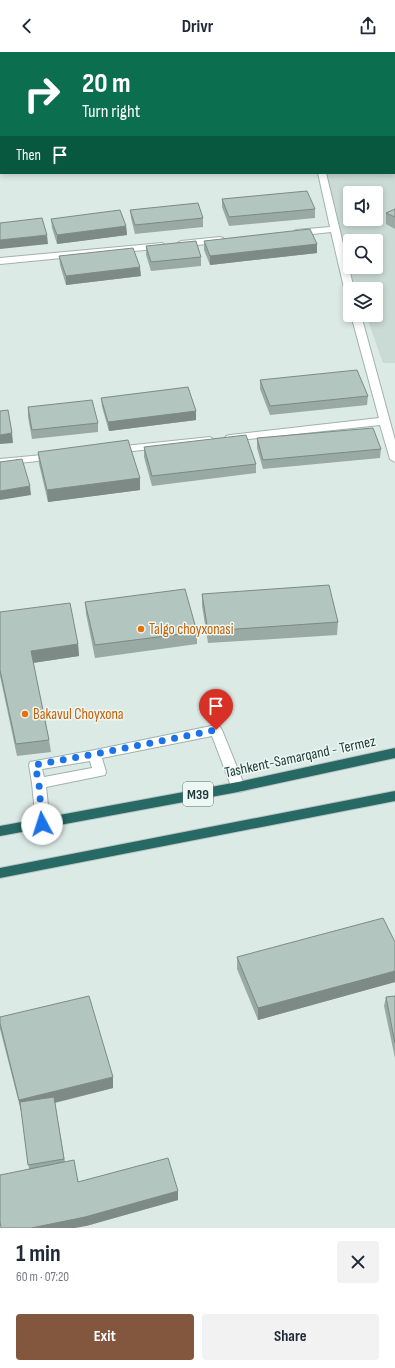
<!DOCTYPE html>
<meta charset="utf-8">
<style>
body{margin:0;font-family:"Sofia Sans Condensed",sans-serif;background:#f2f2f3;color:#1f2937;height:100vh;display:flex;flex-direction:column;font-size:15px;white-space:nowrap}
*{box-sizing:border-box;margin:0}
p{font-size:13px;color:#747a83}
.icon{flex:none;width:22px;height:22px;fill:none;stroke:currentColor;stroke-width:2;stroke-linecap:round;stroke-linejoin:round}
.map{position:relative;height:1176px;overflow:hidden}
.details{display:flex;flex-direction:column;background:#fff;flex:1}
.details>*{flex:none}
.top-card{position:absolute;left:0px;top:0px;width:395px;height:122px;box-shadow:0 2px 6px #0003;background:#0b6e4f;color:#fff;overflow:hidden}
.fabs{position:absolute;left:343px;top:134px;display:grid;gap:8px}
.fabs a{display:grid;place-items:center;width:40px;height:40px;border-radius:4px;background:#fff;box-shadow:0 2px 6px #0003;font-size:20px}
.pin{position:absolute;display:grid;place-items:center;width:34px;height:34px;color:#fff;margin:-41px -17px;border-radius:50% 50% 50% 0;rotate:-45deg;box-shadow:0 0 4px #0007}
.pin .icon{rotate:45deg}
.me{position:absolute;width:44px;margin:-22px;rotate:355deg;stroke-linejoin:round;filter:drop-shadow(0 0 3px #0008)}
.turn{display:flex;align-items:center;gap:14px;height:84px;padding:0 16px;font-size:18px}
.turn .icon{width:52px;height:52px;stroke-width:2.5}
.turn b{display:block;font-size:28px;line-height:34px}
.then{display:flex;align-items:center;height:38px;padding:0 16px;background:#0003;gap:8px;font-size:15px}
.round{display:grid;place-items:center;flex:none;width:42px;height:42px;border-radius:4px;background:#f2f2f3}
.summary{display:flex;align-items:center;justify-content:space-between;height:68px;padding:0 16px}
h1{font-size:24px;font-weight:700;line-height:30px}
.action{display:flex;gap:8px;margin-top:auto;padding:8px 16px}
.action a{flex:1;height:46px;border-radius:4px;background:#83563e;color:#fff;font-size:16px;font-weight:700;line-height:46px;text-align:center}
.action a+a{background:#f2f2f3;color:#1f2937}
header{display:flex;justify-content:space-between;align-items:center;height:52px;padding:0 16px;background:#fff;font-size:18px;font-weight:700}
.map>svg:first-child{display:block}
</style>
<header><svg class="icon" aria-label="back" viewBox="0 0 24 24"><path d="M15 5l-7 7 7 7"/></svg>Drivr<svg class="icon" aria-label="share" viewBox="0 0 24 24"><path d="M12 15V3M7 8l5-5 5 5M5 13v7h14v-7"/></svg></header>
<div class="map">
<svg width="395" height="1176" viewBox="0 0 395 1176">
<rect width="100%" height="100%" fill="#dceae6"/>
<path fill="#cadad5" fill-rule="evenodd" d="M379,0H395V311H383L366,263H376V237H356L335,177L321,121H394V1H376ZM350,141H376V167H350ZM350,189H376V215H350Z"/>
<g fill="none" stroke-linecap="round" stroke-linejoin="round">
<g stroke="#9fb2ae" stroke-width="2">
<path id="lane" d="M216,673L220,675L222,678L245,735L243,739L238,740L233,739L212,684L102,706L106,720L105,723L46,735L50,772L48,776L43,777L38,776L36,772L32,731L29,713L30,710L95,698ZM90,709L92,716L44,725L42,717Z"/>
</g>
<g stroke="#9fb2ae" stroke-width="2">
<g id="street">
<path d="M360,0H370L359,1Z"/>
<path d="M318,121H326L354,237H350V243L345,240L331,180L296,184L291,181L296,178L330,175Z"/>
<path d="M220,185L223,186L225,188L223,190L181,195L176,192L181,189Z"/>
<path d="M162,191L167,194L165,196L0,212V206Z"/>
<path d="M351,263H361L395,388V410L390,407L380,373L230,389L226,388L225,386L226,384L230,383L379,366Z"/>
<path d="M210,385L215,388L214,390L115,401L110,398L115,395Z"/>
<path d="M53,402L58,405L57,407L0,413V407Z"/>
</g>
</g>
<g stroke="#bbc4c3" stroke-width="2">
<g id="highway">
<path d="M395,696V706L238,740L0,784V774L238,730Z"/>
<path d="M395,739V749L0,826V816Z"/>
</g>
</g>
<use href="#lane" fill="#fff" fill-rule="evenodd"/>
<use href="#street" fill="#fff" fill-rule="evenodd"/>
<use href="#highway" fill="#276964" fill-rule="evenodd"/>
</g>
<g fill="#99a9a4">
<path d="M277,0H342L339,1H279Z"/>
<rect x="0" y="19" width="1" height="23"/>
<rect x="0" y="50" width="1" height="23"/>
<path d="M222,147L315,157V166L229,174L222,155Z"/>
<path d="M395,157V177L386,172V161Z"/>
<path d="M130,158L203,166V175L135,182L131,166Z"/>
<path d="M51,167L126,174L127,183L57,192L52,176Z"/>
<path d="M204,189L317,192V201L210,213L204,198Z"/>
<path d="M146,194L201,205V214L151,219L146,203Z"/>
<path d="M59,204L141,224L66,233L60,213Z"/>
<path d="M260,328L368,344L367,353L270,363L260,337Z"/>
<path d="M101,346L196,359V368L109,379L102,355Z"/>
<path d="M28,355L98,371V380L32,387L28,365Z"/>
<path d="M257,386L381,397L380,406L263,417L257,396Z"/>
<path d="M144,395L256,412V421L152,434L144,405Z"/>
<path d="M38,400L140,426V438L48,450L39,412Z"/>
<path d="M202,542L338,570L337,583L208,591L202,554Z"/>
<path d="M85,550L197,580V592L95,606L86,562Z"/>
<path d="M0,560L78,592L79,604L33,611L49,688L51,700L17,704L0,624Z"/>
<path d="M395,890V930L258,968L237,917V905Z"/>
<path d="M395,944V1006L384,954L386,945Z"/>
<path d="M0,965L113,1025V1036L55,1051L65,1110L78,1130L178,1148L86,1174L29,1117L21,1059L0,977Z"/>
</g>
<g fill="#7d8a86">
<path d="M319,0H342L339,1H316Z"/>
<path d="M126,174L127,183L57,192V183Z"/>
<path d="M47,183L48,192L0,197V188Z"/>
<path d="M317,192V201L210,213V204Z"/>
<path d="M140,215L141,224L66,233V224Z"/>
<path d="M196,359V368L109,379L108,370Z"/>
<path d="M12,381L13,391L0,392V383Z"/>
<path d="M140,426V438L48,450L47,438Z"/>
<path d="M30,434L31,443L0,448V439Z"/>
<path d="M78,592L79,604L32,611L31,599Z"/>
<path d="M395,919V930L258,968V956Z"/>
<path d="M113,1025V1036L21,1059L19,1048Z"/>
<path d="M178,1139V1148L86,1174L75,1176H31Z"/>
</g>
<g fill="#b2c5bf" stroke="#7d8a86">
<path d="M292,0H319L316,1H294Z"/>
<rect x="0" y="19" width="1" height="15"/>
<rect x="0" y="50" width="1" height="14"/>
<path d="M307,139L315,157L229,165L222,147Z"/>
<path d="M198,151L203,166L135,173L130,158Z"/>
<path d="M395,157V165L386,161Z"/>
<path d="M120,158L126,174L57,183L51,167Z"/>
<path d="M42,166L47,183L0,188V171Z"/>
<path d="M310,177L317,192L210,204L204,189Z"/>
<path d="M196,189L201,205L151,210L146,194Z"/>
<path d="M133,196L140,215L66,224L59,204Z"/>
<path d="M357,318L368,344L270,354L260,328Z"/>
<path d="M188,335L196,359L108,370L101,346Z"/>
<path d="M92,348L98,371L32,378L28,355Z"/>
<path d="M8,358L12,381L0,383V359Z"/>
<path d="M373,376L381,397L263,408L257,386Z"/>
<path d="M246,383L256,412L152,424L144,395Z"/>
<path d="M128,388L140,426L47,438L38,400Z"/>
<path d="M22,407L30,434L0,439V410Z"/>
<path d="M329,533L338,570L208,579L202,542Z"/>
<path d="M185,537L197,580L95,593L85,550Z"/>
<path d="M70,551L78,592L31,599L49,688L16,692L0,618V560Z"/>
<path d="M383,866L395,890V919L258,956L237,905Z"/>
<path d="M89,944L113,1025L19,1048L0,971V965Z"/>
<path d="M395,944V991L386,945Z"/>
<path d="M54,1045L64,1107L28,1113L20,1050Z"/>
<path d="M168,1106L178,1139L85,1165L31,1176H1L0,1169V1123L74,1108L78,1130Z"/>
</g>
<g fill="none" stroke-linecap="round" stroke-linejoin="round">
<path stroke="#1a73e8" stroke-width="7" stroke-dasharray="0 12.6" d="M42,772L39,732L35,713L95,702L216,678"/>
</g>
<g fill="#e8710a" stroke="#edf7f3" stroke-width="1.5">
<circle cx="141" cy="577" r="4"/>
<circle cx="25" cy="662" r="4"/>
</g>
<g text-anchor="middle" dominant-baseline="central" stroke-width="3" stroke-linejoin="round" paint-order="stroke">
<rect fill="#edf7f3" stroke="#5b736f" stroke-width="1" x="183" y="730" width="30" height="24" rx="3"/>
<g font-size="14" font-weight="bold" fill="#1d3a36">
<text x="198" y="742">M39</text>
</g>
<g font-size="15" fill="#c56008" stroke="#edf7f3" text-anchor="start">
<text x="149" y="577">Talgo choyxonasi</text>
<text x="33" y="662">Bakavul Choyxona</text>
</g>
<g font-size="15" fill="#1d3a36" stroke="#edf7f3">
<text transform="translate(300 705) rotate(-12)">Tashkent-Samarqand - Termez</text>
</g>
</g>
</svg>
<div class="fabs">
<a><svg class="icon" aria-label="sound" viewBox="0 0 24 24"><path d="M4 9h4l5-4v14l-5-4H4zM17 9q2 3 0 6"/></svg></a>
<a><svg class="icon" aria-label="search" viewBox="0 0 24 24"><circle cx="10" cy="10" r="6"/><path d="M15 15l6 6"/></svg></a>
<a><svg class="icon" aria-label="layers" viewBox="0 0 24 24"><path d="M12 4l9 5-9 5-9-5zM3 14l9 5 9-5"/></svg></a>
</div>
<div class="pin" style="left:216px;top:678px;background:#d93025"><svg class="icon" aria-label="arrive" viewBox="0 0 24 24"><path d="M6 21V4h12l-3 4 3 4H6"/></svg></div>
<svg class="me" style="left:42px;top:772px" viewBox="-20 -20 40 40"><circle r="19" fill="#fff"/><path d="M0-13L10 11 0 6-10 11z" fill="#1a73e8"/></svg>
<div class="top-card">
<div class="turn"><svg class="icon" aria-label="right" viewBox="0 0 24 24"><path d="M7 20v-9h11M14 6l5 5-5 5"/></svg><div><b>20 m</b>Turn right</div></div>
<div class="then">Then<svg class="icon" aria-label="arrive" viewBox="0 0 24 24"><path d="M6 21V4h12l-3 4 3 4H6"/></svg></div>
</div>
</div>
<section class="details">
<div class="summary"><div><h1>1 min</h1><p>60 m · 07:20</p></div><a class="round"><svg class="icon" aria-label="close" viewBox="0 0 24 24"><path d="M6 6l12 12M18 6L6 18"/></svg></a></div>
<div class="action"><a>Exit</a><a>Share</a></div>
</section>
